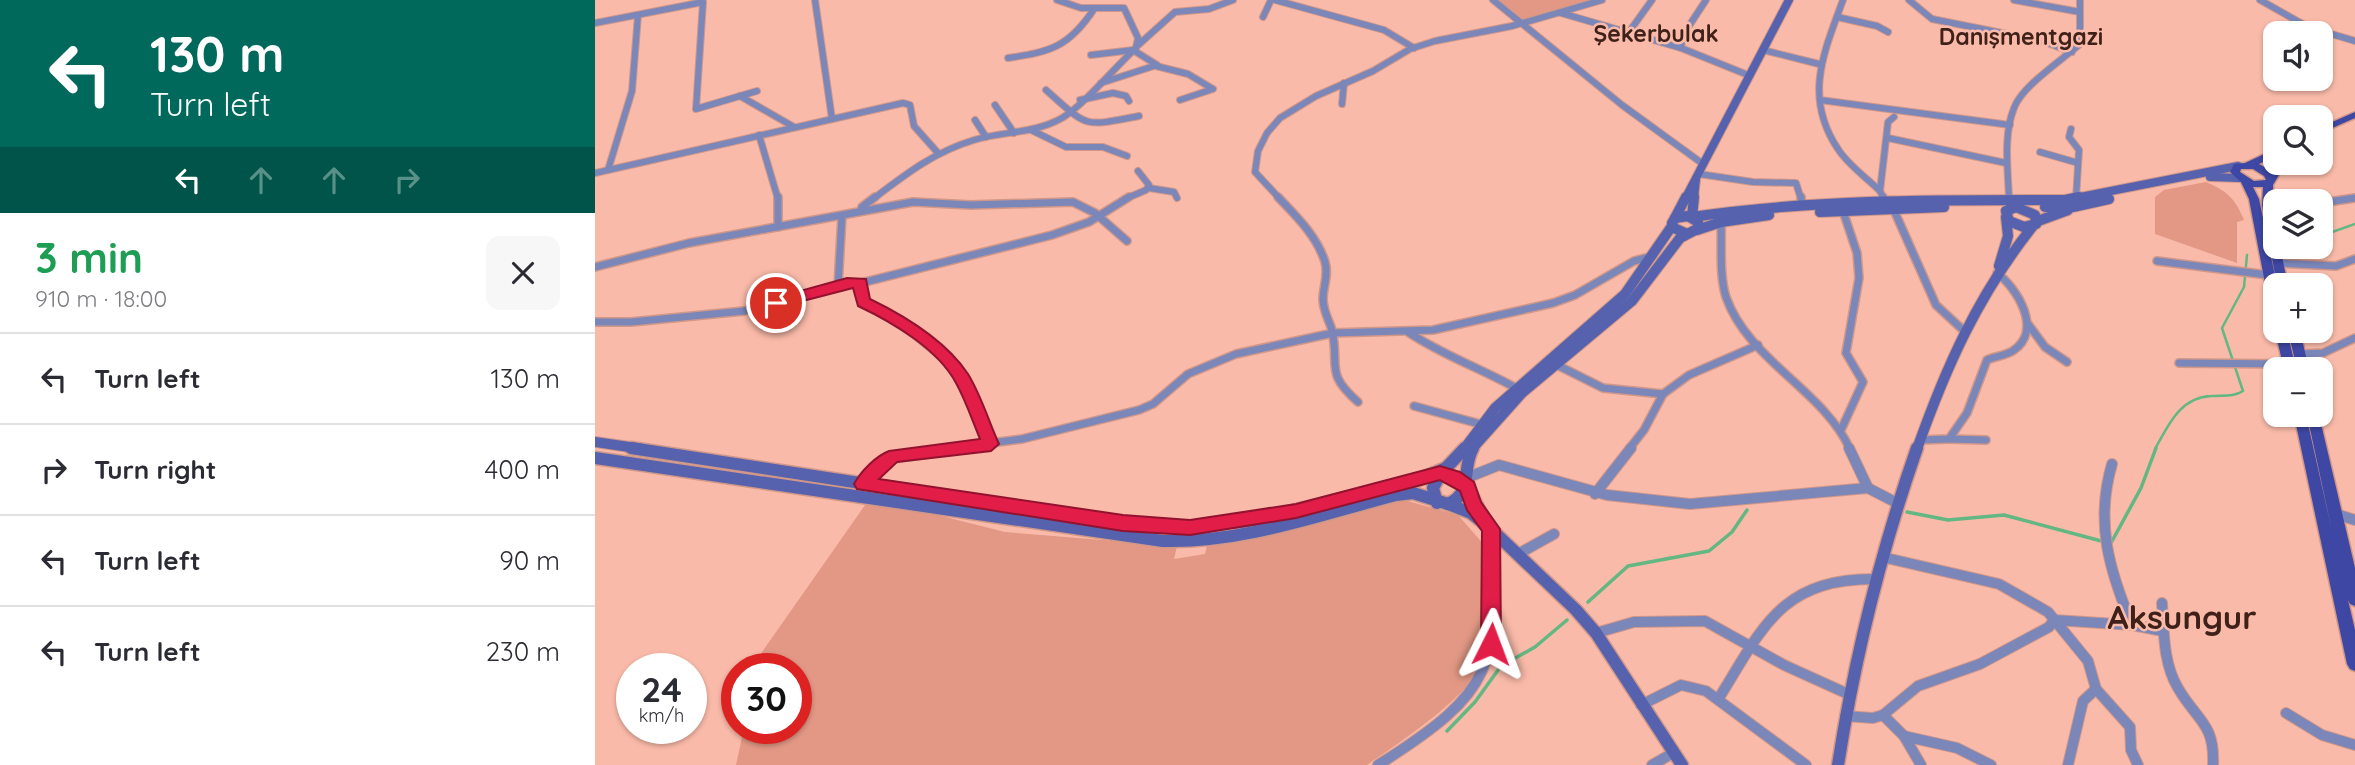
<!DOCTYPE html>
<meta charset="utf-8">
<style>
body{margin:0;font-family:Quicksand,sans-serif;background:#f7f7f7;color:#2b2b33;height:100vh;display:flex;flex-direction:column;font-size:26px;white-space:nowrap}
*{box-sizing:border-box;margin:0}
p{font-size:23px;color:#7c7c81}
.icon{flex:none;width:38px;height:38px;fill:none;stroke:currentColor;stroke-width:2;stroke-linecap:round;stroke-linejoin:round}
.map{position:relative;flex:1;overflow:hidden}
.drawer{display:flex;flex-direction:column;background:#fff;width:595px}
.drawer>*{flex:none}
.top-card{background:#00695c;color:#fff;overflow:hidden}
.fabs{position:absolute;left:1668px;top:21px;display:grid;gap:14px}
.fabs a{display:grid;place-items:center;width:70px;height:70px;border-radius:14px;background:#fff;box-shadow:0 2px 5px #0004;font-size:35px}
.speed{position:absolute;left:21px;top:653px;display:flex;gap:14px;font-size:35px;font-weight:700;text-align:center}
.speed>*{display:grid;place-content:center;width:91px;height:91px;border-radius:50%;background:#fff;box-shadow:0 2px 5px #0004;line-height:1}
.speed small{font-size:18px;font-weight:400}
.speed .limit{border:10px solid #d22;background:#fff;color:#111}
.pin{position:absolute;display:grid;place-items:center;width:60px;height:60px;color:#fff;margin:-30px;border:4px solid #fff;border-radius:50%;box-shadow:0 2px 7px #0007}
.me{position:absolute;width:77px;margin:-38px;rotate:3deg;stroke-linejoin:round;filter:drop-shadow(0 0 5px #0008)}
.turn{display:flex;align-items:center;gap:24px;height:147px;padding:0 35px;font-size:32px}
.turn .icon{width:91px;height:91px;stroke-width:2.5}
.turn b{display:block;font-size:49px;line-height:60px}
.lanes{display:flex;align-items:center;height:66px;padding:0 35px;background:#0003;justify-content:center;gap:35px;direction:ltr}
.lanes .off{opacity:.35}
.round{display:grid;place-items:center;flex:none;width:74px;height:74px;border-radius:14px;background:#f7f7f7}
.head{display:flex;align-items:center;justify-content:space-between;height:119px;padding:0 35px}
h1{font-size:42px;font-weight:700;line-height:52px;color:#1e9e55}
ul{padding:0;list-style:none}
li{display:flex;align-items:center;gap:21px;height:91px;padding:0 35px;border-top:2px solid #e1e1e2}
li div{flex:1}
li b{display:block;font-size:26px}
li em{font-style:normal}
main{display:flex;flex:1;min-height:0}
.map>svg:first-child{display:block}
</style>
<main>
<section class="drawer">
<div class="top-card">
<div class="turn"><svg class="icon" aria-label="left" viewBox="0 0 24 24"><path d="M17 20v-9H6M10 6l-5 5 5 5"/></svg><div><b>130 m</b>Turn left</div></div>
<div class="lanes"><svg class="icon" aria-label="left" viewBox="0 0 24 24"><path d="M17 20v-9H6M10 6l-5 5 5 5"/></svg><svg class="icon off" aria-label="ahead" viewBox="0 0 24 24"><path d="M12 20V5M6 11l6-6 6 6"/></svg><svg class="icon off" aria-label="ahead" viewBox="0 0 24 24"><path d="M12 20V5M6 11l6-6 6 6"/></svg><svg class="icon off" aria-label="right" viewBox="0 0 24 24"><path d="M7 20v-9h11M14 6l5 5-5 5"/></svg></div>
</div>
<div class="head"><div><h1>3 min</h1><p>910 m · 18:00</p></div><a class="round"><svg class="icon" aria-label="close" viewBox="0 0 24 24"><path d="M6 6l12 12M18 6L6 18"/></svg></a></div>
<ul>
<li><svg class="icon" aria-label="left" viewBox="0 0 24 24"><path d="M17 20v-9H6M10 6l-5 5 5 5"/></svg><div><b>Turn left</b></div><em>130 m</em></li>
<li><svg class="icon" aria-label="right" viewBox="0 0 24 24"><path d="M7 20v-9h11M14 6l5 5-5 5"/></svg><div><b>Turn right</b></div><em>400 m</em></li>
<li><svg class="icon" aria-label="left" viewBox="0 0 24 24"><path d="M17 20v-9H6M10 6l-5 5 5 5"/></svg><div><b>Turn left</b></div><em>90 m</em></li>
<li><svg class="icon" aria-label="left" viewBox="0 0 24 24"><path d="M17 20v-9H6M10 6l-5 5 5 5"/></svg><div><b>Turn left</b></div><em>230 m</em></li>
</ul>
</section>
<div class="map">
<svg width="1760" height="765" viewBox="0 0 1760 765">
<rect width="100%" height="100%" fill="#fabaa9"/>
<g fill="#e29885">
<path d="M903,0H1000L929,21Z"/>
<path d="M1611,182C1633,192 1640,198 1649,220L1642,222V263L1560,234V197L1569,190Z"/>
<path d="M275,498L410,532L582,546L579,559L610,554L613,541L685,532L809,500L863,515L891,547C893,584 902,630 886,665C870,700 804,743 772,765H141L149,728H201V668H163L167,652Z"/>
</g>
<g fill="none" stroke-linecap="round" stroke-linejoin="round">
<g stroke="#63b782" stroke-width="2.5">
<path d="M1726,236L1760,224"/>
<path d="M1690,257L1701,247"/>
<path d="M1560,449C1573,426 1585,397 1616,396C1627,395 1639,397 1648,391L1627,328L1649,287L1652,255"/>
</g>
<g stroke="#63b782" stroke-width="3.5">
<path d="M1312,512L1353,520L1409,515L1510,542"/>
<path d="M1516,543L1546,488L1561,448"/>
<path d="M993,602L1033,566L1114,551L1137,532L1152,510"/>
<path d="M852,731L880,702L906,666L940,647L972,620"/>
</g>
<g stroke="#d19889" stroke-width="8">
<g id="street-far2">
<path d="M220,0L237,119"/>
<path d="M680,0L789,30L819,48"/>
<path d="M898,0L1027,105L1108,164"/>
<path d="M1111,0L1088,35L1086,48L1153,75"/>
<path d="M1248,0C1229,52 1208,97 1243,149C1253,165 1272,178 1285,191L1289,199"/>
<path d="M1314,0L1337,19L1447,41L1477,52"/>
<path d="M1419,0L1485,12"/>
<path d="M1665,0L1713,27L1760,41"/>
<path d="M966,13L1086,48"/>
<path d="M668,17L676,0"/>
<path d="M1242,17L1282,26L1293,32"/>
<path d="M0,23L108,2L101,109L162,91"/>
<path d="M1034,32L1057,0"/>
<path d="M541,47L580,12L614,9L638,0"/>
<path d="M1168,50L1224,64"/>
<path d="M496,55L538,50L562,65L506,83"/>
<path d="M413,58C455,52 474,47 499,9"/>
<path d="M561,66L593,74L618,89L585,100"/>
<path d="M451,90C494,128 487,127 544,116"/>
<path d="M145,96L199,127"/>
<path d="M485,100L518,93L531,96L534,101"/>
<path d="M1225,100L1415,125"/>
<path d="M747,104L749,83"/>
<path d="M400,105L419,133"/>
<path d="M380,120L391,137"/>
<path d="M1476,129L1474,137L1484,150L1481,198"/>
<path d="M436,130L471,147H508L532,156"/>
<path d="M164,135L183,199"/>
<path d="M1293,138L1411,163"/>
<path d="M1445,152L1483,163"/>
<path d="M13,170L37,91L43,15"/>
<path d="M0,173L308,103L315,105L319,126L343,153"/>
<path d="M1104,174L1158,182L1201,183L1206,199"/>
<path d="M554,188L579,192L582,198"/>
<path d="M1285,191L1293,122L1299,117"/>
<path d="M278,199C311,174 339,152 379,140C408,131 439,134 467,118C490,104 520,67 541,48L543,38L529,8H486L462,0"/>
<path d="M530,199L551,190L554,185L543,171"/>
<path d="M685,199L660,172L663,151L672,133L685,118L721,96L778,71L815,49L840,41L917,26L1007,0"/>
<path d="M1414,199C1413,170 1408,135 1419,108C1427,86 1467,60 1485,44V0"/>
<path d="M1754,199L1760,198"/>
</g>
</g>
<g stroke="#d19889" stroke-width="10">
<g id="street-far1">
<path d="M183,197V227"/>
<path d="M683,197C701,216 722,236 730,262C734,275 728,287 728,299C728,311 734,320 737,330C745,367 729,372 763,402"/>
<path d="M1206,197L1207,206"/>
<path d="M1288,197L1289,200"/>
<path d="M1414,197V204"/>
<path d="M1726,203L1760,198"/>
<path d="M267,207L280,197"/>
<path d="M1298,208L1341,305L1368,330"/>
<path d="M1126,222C1127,245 1124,275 1131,297C1153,360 1228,390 1255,449"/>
<path d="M1562,261L1673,275"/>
<path d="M1683,263L1741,266L1760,259"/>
<path d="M0,267L94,243L318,202L376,205L478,202L500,213L532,241"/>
<path d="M266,283L264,291L269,302L296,315L362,369L396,444"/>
<path d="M243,286L247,216"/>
<path d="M0,322H36L149,311L252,283H266L457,235L494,222L534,197"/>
<path d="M1433,324L1450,347L1472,362"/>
<path d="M813,332C847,355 885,368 921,388"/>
<path d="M1704,354L1728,353L1760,338"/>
<path d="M1584,363L1694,364"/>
<path d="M960,364L1008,388L1068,394L1094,375L1163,345"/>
<path d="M819,406L885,424"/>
<path d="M1246,430L1268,382L1251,353L1264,278L1262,253L1248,211"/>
<path d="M1354,439L1391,440"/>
<path d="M1325,440L1354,439L1372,413L1392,360C1400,356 1411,356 1419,350C1448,330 1422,288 1402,273"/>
<path d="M350,449L427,439L544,410L558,404L593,374L641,354L738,333L838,330L958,303L980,295L1039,261L1058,256"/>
<path d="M1034,449L1049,430L1068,394"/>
</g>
</g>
<g stroke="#d19889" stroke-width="12">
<g id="street">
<path d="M1254,448L1273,488L1302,503"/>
<path d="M1517,464C1500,522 1514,570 1537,625"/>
<path d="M869,479L904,465L1012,495L1095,504L1273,488"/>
<path d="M268,484L292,459L363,448"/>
<path d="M1000,494L1036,448"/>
<path d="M1741,514L1760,520"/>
<path d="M923,554L959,534"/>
<path d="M1287,557L1404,584L1453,612L1493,661L1501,689L1535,727L1536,750L1543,765"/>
<path d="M1567,603C1569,632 1568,663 1583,688C1602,721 1620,723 1618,765"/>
<path d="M1459,620L1537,625L1568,631"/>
<path d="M1001,633L1039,622L1110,621L1189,665L1253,694"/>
<path d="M1124,698C1168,627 1186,579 1279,579"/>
<path d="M1046,705L1086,685L1111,691L1211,765"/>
<path d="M1691,713L1727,735L1760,745"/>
<path d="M1288,715L1309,736L1326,765"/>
<path d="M1250,716L1278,718L1288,715L1323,686L1385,664L1454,627L1459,620"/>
<path d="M1309,736L1362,748L1396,765"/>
<path d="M783,765C905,688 902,666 896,529"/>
<path d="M1057,765L1078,753"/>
<path d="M1473,765L1488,701L1501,689"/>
</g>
</g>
<g stroke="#d19889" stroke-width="10">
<g id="secondary-far2">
<path d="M1615,177L1645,178"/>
<path d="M1090,199L1194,0"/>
<path d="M1099,199L1101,179"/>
<path d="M1475,199L1643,166"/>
</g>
</g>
<g stroke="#d19889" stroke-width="12">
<g id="secondary-far1">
<path d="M1099,197L1097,217C1221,199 1345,200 1470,200L1484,197"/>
<path d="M1421,207L1440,215L1441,224L1429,227L1414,221L1411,211Z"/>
<path d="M1450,207H1478L1514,199"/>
<path d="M1225,212L1349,207"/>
<path d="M1080,218L1091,197"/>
<path d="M1443,221L1473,210"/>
<path d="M1102,230L1126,222L1174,215"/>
<path d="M1404,266L1413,236L1411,217"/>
<path d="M0,442L48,449"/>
<path d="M869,449L900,408L1030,294L1077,226"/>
<path d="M877,449L927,393L1037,301L1085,238L1104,228L1103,222L1093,216L1080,218L1077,223L1079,228L1090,233"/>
<path d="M1322,449C1351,367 1383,295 1438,226"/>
</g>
</g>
<g stroke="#d19889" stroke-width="15">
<g id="secondary">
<path d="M36,448L528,523L595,528L660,520L821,481L851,468L870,448"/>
<path d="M0,458L568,541C648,543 724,515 801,495L818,493L853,504C879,493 866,469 878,448"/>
<path d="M842,503L838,488L846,473L873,487L888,518"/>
<path d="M853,504L876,513L896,529L981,610L1001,633L1087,765"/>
<path d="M1243,765C1260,656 1286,551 1322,448"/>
</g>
</g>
<g stroke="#d19889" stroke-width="3">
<g id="primary">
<path d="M1760,112V118L1726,133V127Z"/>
<path d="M1680,149V156L1664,164L1676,171L1681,163H1691L1678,185L1680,247H1685L1693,285H1682L1667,205L1668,187H1658L1664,199L1682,285H1680V308L1674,304L1654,199L1646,182L1635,172L1639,164L1650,163ZM1646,169H1658L1669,176L1671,180L1659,181L1645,172Z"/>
<path d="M1680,331H1692L1701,369H1689Z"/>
<path d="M1693,331H1705L1714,369H1702Z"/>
<path d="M1699,415H1711L1737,531L1712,415H1724L1760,568V606L1755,604L1753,600L1760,630V671L1755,669L1752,664Z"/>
</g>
</g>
<use href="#street-far2" stroke="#7b86b9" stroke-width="6"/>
<use href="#street-far1" stroke="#7b86b9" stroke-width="7"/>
<use href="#street" stroke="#7b86b9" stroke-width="10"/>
<use href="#secondary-far2" stroke="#5662ad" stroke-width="8"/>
<use href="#secondary-far1" stroke="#5662ad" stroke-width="10"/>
<use href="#secondary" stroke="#5662ad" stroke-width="12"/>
<use href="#primary" fill="#3e47a3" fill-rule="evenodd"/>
</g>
<path fill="#e11d48" stroke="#92132f" stroke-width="2" d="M252,278L271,279L275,299C310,316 351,341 373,374C386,395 394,422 404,444L396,451L302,462L284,479L528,515L595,520L701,504L845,466L865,472L879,482L886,502L905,529L906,644L903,650L896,653L889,650L886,644L887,531L872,510L865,491L845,480L701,518L595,535L528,531L262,489L259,484C266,471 281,456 294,451L385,439C377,420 371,401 361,383C343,349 297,322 263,306L258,288L181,308L173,303L176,299Z"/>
<g text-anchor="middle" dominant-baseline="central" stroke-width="5" stroke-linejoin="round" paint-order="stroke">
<g font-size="23" font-weight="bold" fill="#3f2119" stroke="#fabaa9">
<text x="1061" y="33">Şekerbulak</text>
<text x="1426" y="36">Danışmentgazi</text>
</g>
<g font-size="33" font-weight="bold" fill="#3f2119" stroke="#fabaa9">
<text x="1587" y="616">Aksungur</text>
</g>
</g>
</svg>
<div class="fabs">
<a><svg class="icon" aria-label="sound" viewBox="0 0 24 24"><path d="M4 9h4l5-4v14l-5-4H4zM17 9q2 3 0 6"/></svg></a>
<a><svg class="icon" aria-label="search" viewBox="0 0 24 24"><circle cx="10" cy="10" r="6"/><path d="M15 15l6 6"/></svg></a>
<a><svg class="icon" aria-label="layers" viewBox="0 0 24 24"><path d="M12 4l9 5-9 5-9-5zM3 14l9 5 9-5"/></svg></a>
<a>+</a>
<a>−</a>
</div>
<div class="speed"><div>24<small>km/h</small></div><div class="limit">30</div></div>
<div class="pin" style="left:181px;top:303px;background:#d93025"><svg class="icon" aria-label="arrive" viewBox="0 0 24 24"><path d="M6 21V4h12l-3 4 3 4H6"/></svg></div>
<svg class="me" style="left:896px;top:644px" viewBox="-20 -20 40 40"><path d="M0-17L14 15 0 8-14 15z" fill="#e11d48" stroke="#fff" stroke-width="4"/></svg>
</div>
</main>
